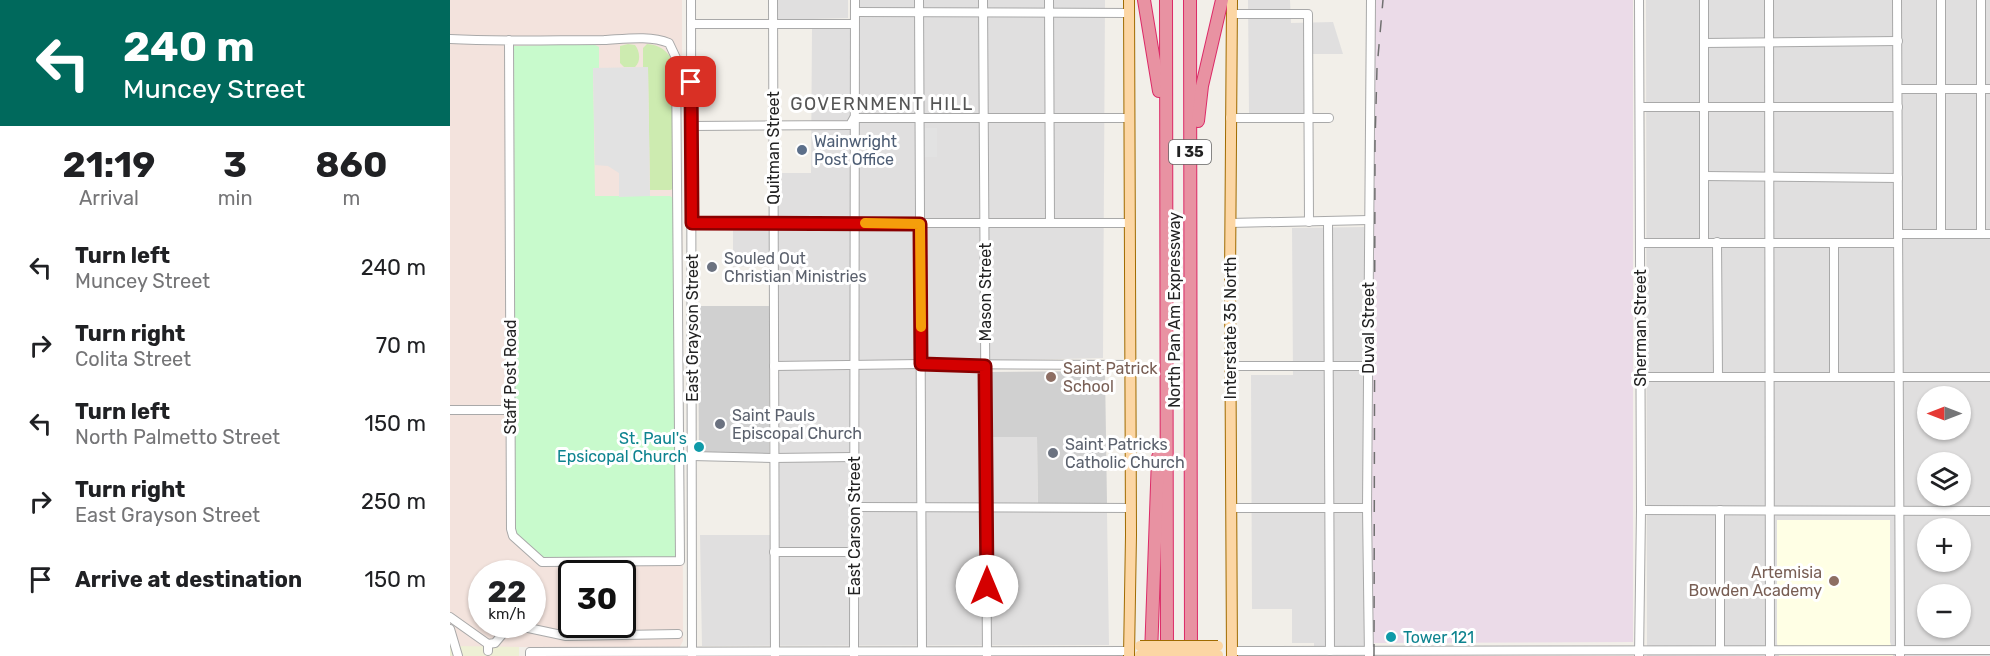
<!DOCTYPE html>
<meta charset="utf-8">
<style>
body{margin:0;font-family:Rubik,sans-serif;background:#f6f6f6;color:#202124;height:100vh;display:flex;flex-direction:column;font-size:22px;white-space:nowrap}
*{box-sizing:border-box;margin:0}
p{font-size:20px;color:#757577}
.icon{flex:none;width:33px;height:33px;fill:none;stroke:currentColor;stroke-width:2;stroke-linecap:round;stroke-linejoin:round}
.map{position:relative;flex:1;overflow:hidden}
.drawer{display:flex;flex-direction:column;background:#fff;width:450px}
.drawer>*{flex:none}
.guide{background:#00695c;color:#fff;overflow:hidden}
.needle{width:39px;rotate:270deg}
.buttons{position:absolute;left:1467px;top:386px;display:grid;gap:12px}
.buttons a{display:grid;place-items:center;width:54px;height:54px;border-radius:50%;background:#fff;box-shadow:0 2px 4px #0004;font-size:30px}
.speed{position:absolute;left:18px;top:560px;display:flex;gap:12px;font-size:30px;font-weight:700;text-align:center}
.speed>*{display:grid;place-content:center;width:78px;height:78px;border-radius:50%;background:#fff;box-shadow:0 2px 4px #0004;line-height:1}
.speed small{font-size:15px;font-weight:400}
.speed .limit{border:3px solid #111;border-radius:9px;background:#fff;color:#111}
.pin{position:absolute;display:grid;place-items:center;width:51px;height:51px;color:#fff;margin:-26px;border-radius:12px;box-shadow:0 3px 9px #0006}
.me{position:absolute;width:66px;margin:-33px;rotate:0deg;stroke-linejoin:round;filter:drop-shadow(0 0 4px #0008)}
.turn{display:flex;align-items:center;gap:21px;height:126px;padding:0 24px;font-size:27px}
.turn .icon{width:78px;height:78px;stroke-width:2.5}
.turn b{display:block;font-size:42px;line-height:51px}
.eta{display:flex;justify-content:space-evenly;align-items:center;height:102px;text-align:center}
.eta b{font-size:36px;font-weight:700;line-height:42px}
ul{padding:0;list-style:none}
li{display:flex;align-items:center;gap:18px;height:78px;padding:0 24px}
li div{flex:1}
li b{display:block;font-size:22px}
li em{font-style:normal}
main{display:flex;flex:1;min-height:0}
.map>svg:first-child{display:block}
</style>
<main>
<section class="drawer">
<div class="guide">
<div class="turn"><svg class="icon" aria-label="left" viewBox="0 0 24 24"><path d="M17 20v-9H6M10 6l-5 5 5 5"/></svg><div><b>240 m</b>Muncey Street</div></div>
</div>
<div class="eta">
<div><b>21:19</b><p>Arrival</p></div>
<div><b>3</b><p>min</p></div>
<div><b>860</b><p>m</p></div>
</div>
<ul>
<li><svg class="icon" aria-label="left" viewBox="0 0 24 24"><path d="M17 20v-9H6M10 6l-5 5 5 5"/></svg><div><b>Turn left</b><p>Muncey Street</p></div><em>240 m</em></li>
<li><svg class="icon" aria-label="right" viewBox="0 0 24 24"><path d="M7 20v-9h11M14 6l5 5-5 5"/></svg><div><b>Turn right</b><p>Colita Street</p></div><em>70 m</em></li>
<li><svg class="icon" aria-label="left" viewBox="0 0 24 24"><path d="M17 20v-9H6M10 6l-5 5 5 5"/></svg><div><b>Turn left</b><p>North Palmetto Street</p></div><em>150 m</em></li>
<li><svg class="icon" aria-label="right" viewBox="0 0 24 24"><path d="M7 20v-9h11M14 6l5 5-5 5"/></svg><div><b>Turn right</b><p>East Grayson Street</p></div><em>250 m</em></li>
<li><svg class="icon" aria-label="arrive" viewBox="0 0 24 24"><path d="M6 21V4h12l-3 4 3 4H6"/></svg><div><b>Arrive at destination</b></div><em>150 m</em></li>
</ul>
</section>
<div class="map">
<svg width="1540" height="656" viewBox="0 0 1540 656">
<rect width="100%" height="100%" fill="#f2efe9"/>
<g fill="#e0dfdf" fill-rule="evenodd">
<path d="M327,0H398V18L327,20Z"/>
<path d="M410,0H655L653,358L529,361L530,437H587L588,512L657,513L659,645L252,646L250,535H326V265L283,267V227H325L326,173H361L362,28L409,27Z"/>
<path d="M798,0H840L841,23L883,22L893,54H854V113L799,114Z"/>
<path d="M1196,0H1540V656H1443L1440,642L1439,520L1327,521V642L1329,656H1197ZM1478,396H1510V429H1478ZM1478,462H1510V495H1478ZM1478,528H1510V561H1478ZM1478,594H1510V627H1478Z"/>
<path d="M914,227L916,656H864V643H842V609H802L801,375H843L842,228Z"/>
</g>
<path fill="#ebdbe8" d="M924,0H1183V642L921,643V104Z"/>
<path fill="#ffffe5" d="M1327,520H1440V642L1443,656H1329L1327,642Z"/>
<g fill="#d0d0d0">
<path d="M248,306H319V453L249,454Z"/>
<path d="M655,371L657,503L588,504L587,437H541V372Z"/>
</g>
<path fill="#f3e3dd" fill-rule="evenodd" d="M0,0H232L233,641L229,648L69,647V656H0ZM32,573H82V624H32ZM122,573H172V624H122Z"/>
<path fill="#eef0d5" d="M0,646L69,647V656H0Z"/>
<g fill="#cdebb0">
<path d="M178,44L185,45C190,51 191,62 185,67H174L170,63V46Z"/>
<path d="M197,44C210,45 216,50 223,61V189L220,190H200L198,68L193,67V48Z"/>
</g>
<path fill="#c8facc" d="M139,44L145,45L149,47V68L143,69L145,196H220L224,199L227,548L226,555L223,558L112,559L89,557L65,532L64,46Z"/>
<g fill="#e2e2e2">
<path d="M198,67L200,196L169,197V173L158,166L145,165L143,68Z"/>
<path d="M473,128H487V157H472Z"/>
</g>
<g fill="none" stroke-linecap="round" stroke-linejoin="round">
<g stroke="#a9a9a9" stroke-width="10">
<g id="minor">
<path d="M241,0L242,656"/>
<path d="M323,0L325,656"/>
<path d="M469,0L472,651"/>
<path d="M533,0L537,656"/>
<path d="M599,0L600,223"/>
<path d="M1189,0L1191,510L1189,656"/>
<path d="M1254,0V243"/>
<path d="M1319,0L1320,656"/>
<path d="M1447,0L1450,656"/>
<path d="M1531,0V234"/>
<path d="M405,12L679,13"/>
<path d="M782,14H858L859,222"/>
<path d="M241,24H404"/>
<path d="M0,39C51,42 103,40 154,40C174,39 200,35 219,43L226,58L230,561L92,562L63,536L61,529L59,40"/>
<path d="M1254,43L1448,41"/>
<path d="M1448,89H1540"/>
<path d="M1190,107H1448"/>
<path d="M780,118H879"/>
<path d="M241,126L400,125L404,118H679"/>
<path d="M1254,176L1448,178"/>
<path d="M878,221L880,651"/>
<path d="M242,223H679"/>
<path d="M780,223L919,220"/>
<path d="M1448,234H1540"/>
<path d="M1491,234V0"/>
<path d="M1267,242L1268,377"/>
<path d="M1190,243H1448"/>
<path d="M1384,243V377"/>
<path d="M324,366L471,364L680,365"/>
<path d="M780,366H919"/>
<path d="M1190,377H1540"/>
<path d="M0,410H60"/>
<path d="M242,456L323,458L404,457"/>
<path d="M404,507L681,508"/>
<path d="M781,508H917"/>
<path d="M1191,510L1540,511"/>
<path d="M1270,510V650"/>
<path d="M324,552H404"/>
<path d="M0,617L38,644V651"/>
<path d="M0,629L8,656"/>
<path d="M38,644L45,643L55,631L69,626L116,636L228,634"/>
<path d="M782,651L1540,650"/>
<path d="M80,656V652L679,651"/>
<path d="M404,656L405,0"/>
<path d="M919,656L917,508L921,0"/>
</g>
</g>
<g stroke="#a06b00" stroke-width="12">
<g id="major">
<path d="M679,0L681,535L679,656"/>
<path d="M782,0L780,280L782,656"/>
</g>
</g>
<g stroke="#dc2a67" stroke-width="14">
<g id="highway">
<path d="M694,0L709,91"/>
<path d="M716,0L717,656"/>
<path d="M740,0L741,655"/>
<path d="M748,121L752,86L772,0"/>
<path d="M701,655L708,457"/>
</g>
</g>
<use href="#minor" stroke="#fff" stroke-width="8"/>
<use href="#major" stroke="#fcd6a4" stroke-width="10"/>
<use href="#highway" stroke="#e892a2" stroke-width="12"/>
<path stroke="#707070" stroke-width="1.5" stroke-dasharray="12 12" stroke-linecap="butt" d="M924,656L925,143L927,68L933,0"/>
<g stroke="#a06b00" stroke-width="12" stroke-linecap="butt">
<g id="major-bridge">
<path d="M690,646H768"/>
<path d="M690,655H768"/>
</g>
</g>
<use href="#major-bridge" stroke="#fcd6a4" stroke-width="10"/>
</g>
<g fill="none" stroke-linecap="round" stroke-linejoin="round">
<g stroke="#8a0000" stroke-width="15">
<path id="route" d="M241,82L242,223L470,224L471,364L535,366L537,586"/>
</g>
<use href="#route" stroke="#d40000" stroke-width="10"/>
<path stroke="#f59e0b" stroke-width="10" d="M415,223L470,224L471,327"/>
</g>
<circle fill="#5c6f8a" stroke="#fff" stroke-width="2" cx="352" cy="150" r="6"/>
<g fill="#6b7280" stroke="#fff" stroke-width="2">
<circle cx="262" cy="267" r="6"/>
<circle cx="270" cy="424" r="6"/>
<circle cx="603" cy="453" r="6"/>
</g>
<g fill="#8d6e63" stroke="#fff" stroke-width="2">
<circle cx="601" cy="377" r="6"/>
<circle cx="1384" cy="581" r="6"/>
</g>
<g fill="#0f9aa8" stroke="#fff" stroke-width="2">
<circle cx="249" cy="447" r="6"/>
<circle cx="941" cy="637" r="6"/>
</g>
<g text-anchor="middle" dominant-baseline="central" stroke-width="6" stroke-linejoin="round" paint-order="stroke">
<rect fill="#fff" stroke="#646464" stroke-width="1.5" x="719" y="140" width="42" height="24" rx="4.5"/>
<g font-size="15" font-weight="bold" fill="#222">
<text x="740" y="152">I 35</text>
</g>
<g font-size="16" fill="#4e5e75" stroke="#fff" text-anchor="start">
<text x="364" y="141">Wainwright<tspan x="364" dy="18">Post Office</tspan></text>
</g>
<g font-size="16" fill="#222" stroke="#fff">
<text transform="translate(323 148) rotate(-90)">Quitman Street</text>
<text transform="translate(535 292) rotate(-90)">Mason Street</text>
<text transform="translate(724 310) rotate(-90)">North Pan Am Expressway</text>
<text transform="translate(242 328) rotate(-90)">East Grayson Street</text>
<text transform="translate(780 328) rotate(-90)">Interstate 35 North</text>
<text transform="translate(918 328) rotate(-90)">Duval Street</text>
<text transform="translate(1190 328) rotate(-90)">Sherman Street</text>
<text transform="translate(60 377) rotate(-90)">Staff Post Road</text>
<text transform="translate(404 526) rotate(-90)">East Carson Street</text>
</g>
<g font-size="16" fill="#5b616d" stroke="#fff" text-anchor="start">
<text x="274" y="258">Souled Out<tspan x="274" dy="18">Christian Ministries</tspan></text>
<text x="282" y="415">Saint Pauls<tspan x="282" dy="18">Episcopal Church</tspan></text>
<text x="615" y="444">Saint Patricks<tspan x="615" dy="18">Catholic Church</tspan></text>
</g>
<g font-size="16" fill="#785e54" stroke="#fff" text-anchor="start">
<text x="613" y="368">Saint Patrick<tspan x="613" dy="18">School</tspan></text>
<text x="1372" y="572" text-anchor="end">Artemisia<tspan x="1372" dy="18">Bowden Academy</tspan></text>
</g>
<g font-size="16" fill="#0d838f" stroke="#fff" text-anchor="end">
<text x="237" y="438">St. Paul's<tspan x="237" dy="18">Epsicopal Church</tspan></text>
<text x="953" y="637" text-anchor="start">Tower 121</text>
</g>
<g font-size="18" letter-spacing="1.5" fill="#555" stroke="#fff">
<text x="432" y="104">GOVERNMENT HILL</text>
</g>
</g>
</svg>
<div class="buttons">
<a><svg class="needle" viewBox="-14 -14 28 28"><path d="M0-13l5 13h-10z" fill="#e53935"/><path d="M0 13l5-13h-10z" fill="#757577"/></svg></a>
<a><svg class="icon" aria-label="layers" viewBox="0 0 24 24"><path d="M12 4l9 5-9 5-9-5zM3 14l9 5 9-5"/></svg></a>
<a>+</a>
<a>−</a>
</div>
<div class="speed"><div>22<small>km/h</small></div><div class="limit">30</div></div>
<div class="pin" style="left:241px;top:82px;background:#d93025"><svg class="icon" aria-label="arrive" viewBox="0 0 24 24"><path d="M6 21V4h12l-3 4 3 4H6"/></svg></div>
<svg class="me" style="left:537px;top:586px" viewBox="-20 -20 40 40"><circle r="19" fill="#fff"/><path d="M0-13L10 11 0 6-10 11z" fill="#d40000"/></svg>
</div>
</main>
